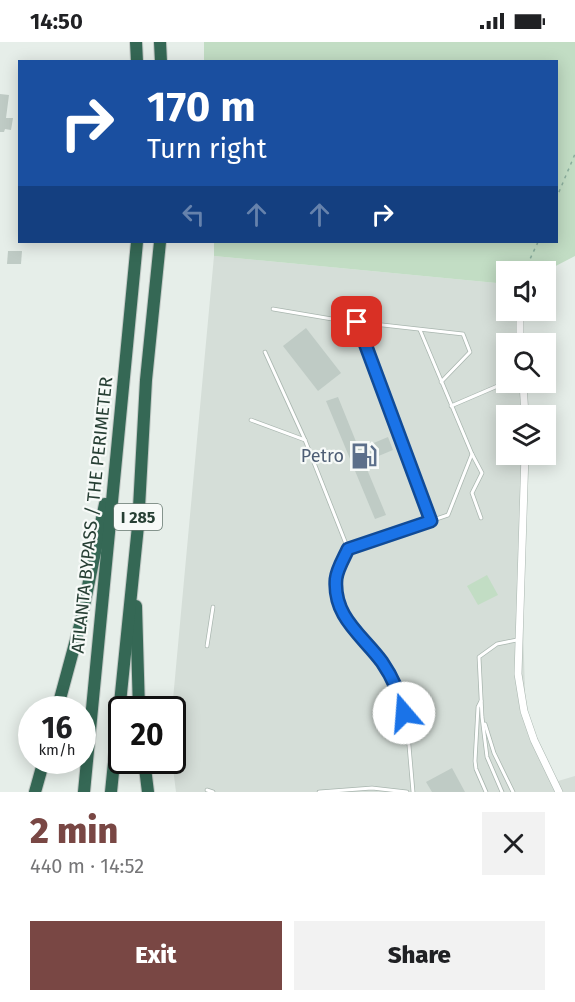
<!DOCTYPE html>
<meta charset="utf-8">
<style>
body{margin:0;font-family:"Fira Sans",sans-serif;background:#f2f2f2;color:#202124;height:100vh;display:flex;flex-direction:column;font-size:22px;white-space:nowrap}
*{box-sizing:border-box;margin:0}
p{font-size:20px;color:#757577}
.icon{flex:none;width:33px;height:33px;fill:none;stroke:currentColor;stroke-width:2;stroke-linecap:round;stroke-linejoin:round}
.map{position:relative;height:750px;overflow:hidden}
.details{display:flex;flex-direction:column;background:#fff;flex:1}
.details>*{flex:none}
.guide{position:absolute;left:18px;top:18px;width:540px;height:183px;border-radius:0px;box-shadow:0 3px 15px #0003;background:#1a4fa0;color:#fff;overflow:hidden}
.fabs{position:absolute;left:496px;top:219px;display:grid;gap:12px}
.fabs a{display:grid;place-items:center;width:60px;height:60px;border-radius:0px;background:#fff;box-shadow:0 3px 15px #0003;font-size:30px}
.speed{position:absolute;left:18px;top:654px;display:flex;gap:12px;font-size:30px;font-weight:700;text-align:center}
.speed>*{display:grid;place-content:center;width:78px;height:78px;border-radius:50%;background:#fff;box-shadow:0 3px 15px #0003;line-height:1}
.speed small{font-size:15px;font-weight:400}
.speed .limit{border:3px solid #111;border-radius:9px;background:#fff;color:#111}
.pin{position:absolute;display:grid;place-items:center;width:51px;height:51px;color:#fff;margin:-26px;border-radius:12px;box-shadow:0 3px 9px #0006}
.me{position:absolute;width:66px;margin:-33px;rotate:342deg;stroke-linejoin:round;filter:drop-shadow(0 0 4px #0008)}
.turn{display:flex;align-items:center;gap:21px;height:126px;padding:0 30px;font-size:27px}
.turn .icon{width:78px;height:78px;stroke-width:2.5}
.turn b{display:block;font-size:42px;line-height:51px}
.lanes{display:flex;align-items:center;height:57px;padding:0 30px;background:#0003;justify-content:center;gap:30px;direction:ltr}
.lanes .off{opacity:.35}
.round{display:grid;place-items:center;flex:none;width:63px;height:63px;border-radius:0px;background:#f2f2f2}
.headline{display:flex;align-items:center;justify-content:space-between;height:102px;padding:0 30px}
h1{font-size:36px;font-weight:800;line-height:45px;color:#794744}
.button{display:flex;gap:12px;margin-top:auto;padding:12px 30px}
.button a{flex:1;height:69px;border-radius:0px;background:#794744;color:#fff;font-size:24px;font-weight:800;line-height:69px;text-align:center}
.button a+a{background:#f2f2f2;color:#202124}
.status{display:flex;justify-content:space-between;align-items:center;height:42px;padding:0 30px;background:#fff;direction:ltr}
.status svg{height:16px;fill:currentColor}
.map>svg:first-child{display:block}
</style>
<div class="status"><b>14:50</b><svg viewBox="0 0 49 12"><path d="M0 12V9h3v3zM5 12V6h3v6zM10 12V3h3v9zM15 12V0h3v12zM26 1h20v11H26zM47 4h2v5h-2z"/></svg></div>
<div class="map">
<svg width="575" height="750" viewBox="0 0 575 750">
<rect width="100%" height="100%" fill="#e6eee9"/>
<path fill="#d5ded8" d="M214,214L507,242V268L520,269L522,301L507,302V340L524,341L525,373L507,374V412H527L522,551L526,680L558,739L575,734V750H176L172,718V668Z"/>
<g fill="#c2ddc4">
<path d="M204,0H575V214L546,229L507,230V242L214,214V200H556V20L204,19Z"/>
<path d="M487,533L498,553L478,563L467,544Z"/>
</g>
<g fill="#bfcbc5">
<path d="M0,52L9,53L6,76H13L11,88L5,87L4,90H0Z"/>
<path d="M8,209H22L21,222H7Z"/>
<path d="M306,286L341,331L318,349L283,304Z"/>
<path d="M338,355L359,407L388,395L393,408L364,420L386,473L375,477L326,359Z"/>
<path d="M452,726L465,750H432L426,740Z"/>
</g>
<g fill="none" stroke-linecap="round" stroke-linejoin="round">
<g stroke="#a9b6af" stroke-width="4.5">
<g id="service">
<path d="M273,267L338,278L463,292L470,310L441,340"/>
<path d="M357,281L431,479"/>
<path d="M265,310L305,398L348,507L336,535L337,559L353,588L382,620L400,651L408,692L413,750"/>
<path d="M451,364L507,340"/>
<path d="M251,378L305,398"/>
<path d="M472,412L482,431L472,451L481,476"/>
<path d="M348,507L448,473L472,412L420,288"/>
<path d="M207,604L213,565"/>
<path d="M481,659L478,665L475,719L476,727L486,750"/>
<path d="M485,682L494,711L513,750"/>
<path d="M207,748L213,750"/>
<path d="M319,750L372,746L407,750"/>
<path d="M502,750L487,715L482,675L479,615L497,602L517,598"/>
</g>
</g>
<g stroke="#a9b6af" stroke-width="8">
<g id="minor">
<path d="M520,270V302"/>
<path d="M523,340L525,374"/>
<path d="M525,412L518,632L524,669L534,698L559,750"/>
</g>
</g>
<g stroke="#c3c9c6" stroke-width="14">
<g id="motorway">
<path d="M136,0L137,20"/>
<path d="M160,0L161,20"/>
<path d="M136,564L139,668"/>
<path d="M57,668L80,583L105,462"/>
<path d="M144,718L148,750"/>
<path d="M35,750L44,718"/>
<path d="M84,750L137,200"/>
<path d="M111,750L138,484L146,338L160,200"/>
</g>
</g>
<g stroke="#8aae9d" stroke-width="1.5" stroke-dasharray="3 4.5" stroke-linecap="butt">
<path d="M556,157L575,112"/>
<path d="M524,230L538,200"/>
</g>
<use href="#service" stroke="#fff" stroke-width="3"/>
<use href="#minor" stroke="#fff" stroke-width="7"/>
<use href="#motorway" stroke="#356855" stroke-width="12"/>
</g>
<g fill="none" stroke-linecap="round" stroke-linejoin="round">
<g stroke="#114b97" stroke-width="15">
<path id="route" d="M357,280L431,479L348,507C344,516 337,527 336,537C333,575 362,593 382,620C393,636 400,652 404,671"/>
</g>
<use href="#route" stroke="#1a73e8" stroke-width="10"/>
</g>
<defs>
<g id="fuel-bare" transform="scale(2.07)"><path d="M-5.5-6h7V0h2V4h1.3V-2.5L3-4.5l.8-.8L6-3V5H2.5V1h-1V6h-7ZM-4.2-4.7v3.2H.2V-4.7Z" fill="#5c6f8a" stroke="#f7faf8" stroke-width="2.5" paint-order="stroke"/></g>
</defs>
<g fill-rule="evenodd">
<use href="#fuel-bare" x="364" y="414"/>
</g>
<g text-anchor="middle" dominant-baseline="central" stroke-width="4.5" stroke-linejoin="round" paint-order="stroke">
<rect fill="#f7faf8" stroke="#65776f" stroke-width="1.5" x="114" y="462" width="48" height="26" rx="4.5"/>
<g font-size="16" font-weight="bold" fill="#273f34">
<text x="138" y="475">I 285</text>
</g>
<g font-size="18" fill="#4e5e75" stroke="#f7faf8" text-anchor="end">
<text x="344" y="414">Petro</text>
</g>
<g font-size="18" fill="#273f34" stroke="#f7faf8">
<text transform="translate(92 473) rotate(-84)">ATLANTA BYPASS / THE PERIMETER</text>
</g>
</g>
</svg>
<div class="fabs">
<a><svg class="icon" aria-label="sound" viewBox="0 0 24 24"><path d="M4 9h4l5-4v14l-5-4H4zM17 9q2 3 0 6"/></svg></a>
<a><svg class="icon" aria-label="search" viewBox="0 0 24 24"><circle cx="10" cy="10" r="6"/><path d="M15 15l6 6"/></svg></a>
<a><svg class="icon" aria-label="layers" viewBox="0 0 24 24"><path d="M12 4l9 5-9 5-9-5zM3 14l9 5 9-5"/></svg></a>
</div>
<div class="speed"><div>16<small>km/h</small></div><div class="limit">20</div></div>
<div class="pin" style="left:357px;top:280px;background:#d93025"><svg class="icon" aria-label="arrive" viewBox="0 0 24 24"><path d="M6 21V4h12l-3 4 3 4H6"/></svg></div>
<svg class="me" style="left:404px;top:671px" viewBox="-20 -20 40 40"><circle r="19" fill="#fff"/><path d="M0-13L10 11 0 6-10 11z" fill="#1a73e8"/></svg>
<div class="guide">
<div class="turn"><svg class="icon" aria-label="right" viewBox="0 0 24 24"><path d="M7 20v-9h11M14 6l5 5-5 5"/></svg><div><b>170 m</b>Turn right</div></div>
<div class="lanes"><svg class="icon off" aria-label="left" viewBox="0 0 24 24"><path d="M17 20v-9H6M10 6l-5 5 5 5"/></svg><svg class="icon off" aria-label="ahead" viewBox="0 0 24 24"><path d="M12 20V5M6 11l6-6 6 6"/></svg><svg class="icon off" aria-label="ahead" viewBox="0 0 24 24"><path d="M12 20V5M6 11l6-6 6 6"/></svg><svg class="icon" aria-label="right" viewBox="0 0 24 24"><path d="M7 20v-9h11M14 6l5 5-5 5"/></svg></div>
</div>
</div>
<section class="details">
<div class="headline"><div><h1>2 min</h1><p>440 m · 14:52</p></div><a class="round"><svg class="icon" aria-label="close" viewBox="0 0 24 24"><path d="M6 6l12 12M18 6L6 18"/></svg></a></div>
<div class="button"><a>Exit</a><a>Share</a></div>
</section>
